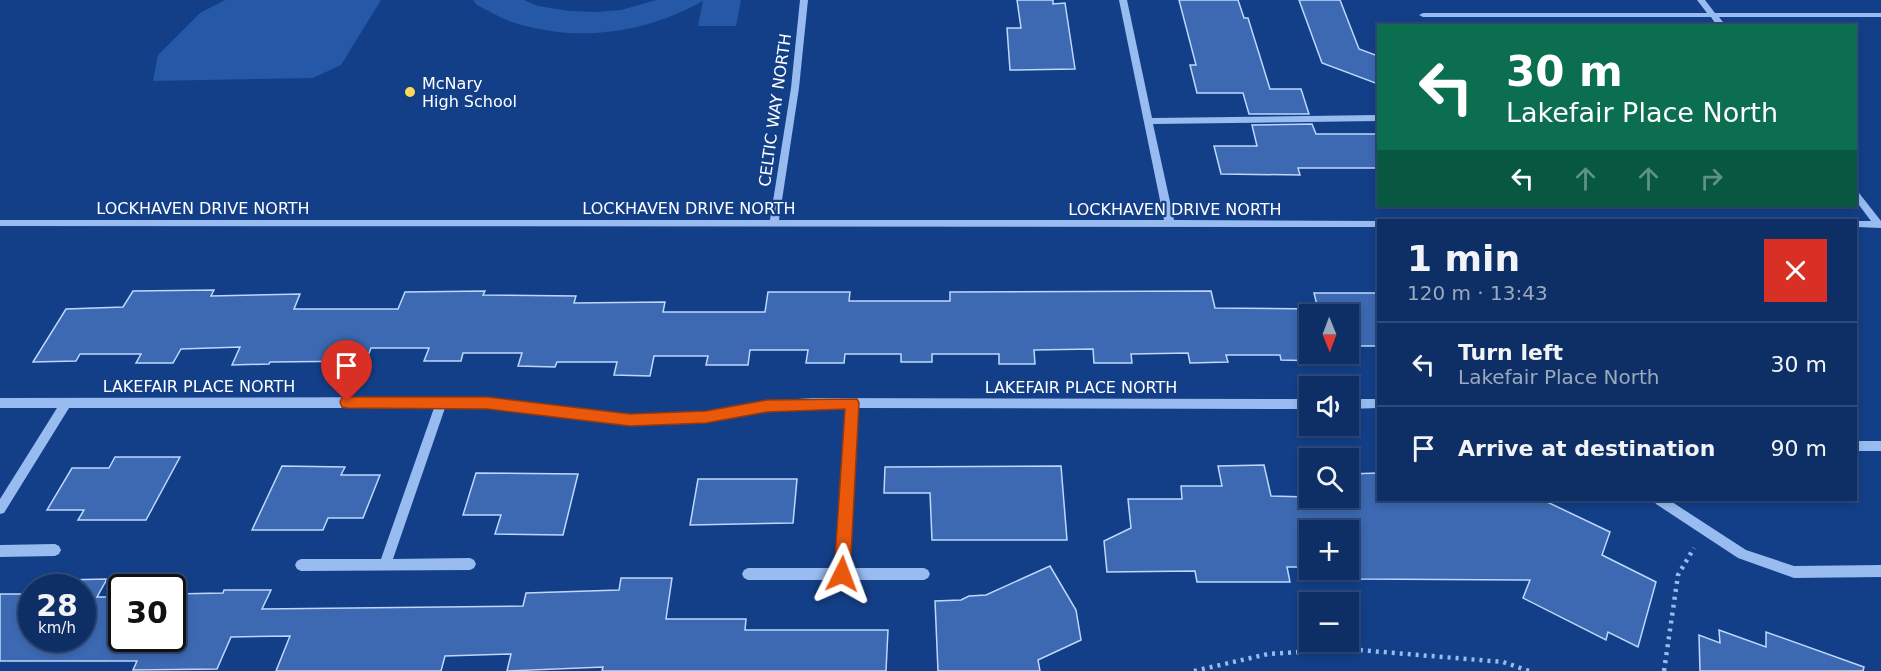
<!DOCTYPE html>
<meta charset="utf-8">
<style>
body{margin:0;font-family:"DejaVu Sans",sans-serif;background:#1c3b6f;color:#f1f3f6;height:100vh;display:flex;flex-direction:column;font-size:22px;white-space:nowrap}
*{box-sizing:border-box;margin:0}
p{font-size:20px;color:#9ba9bf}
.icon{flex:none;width:33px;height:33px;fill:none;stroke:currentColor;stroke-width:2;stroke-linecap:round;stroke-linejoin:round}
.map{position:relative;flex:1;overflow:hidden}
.drawer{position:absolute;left:1377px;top:219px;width:480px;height:282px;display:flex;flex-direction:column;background:#0e2f66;border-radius:0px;box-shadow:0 3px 9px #0003,0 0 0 2px #2e4a7a}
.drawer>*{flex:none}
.banner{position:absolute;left:1377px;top:24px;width:480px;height:183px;border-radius:0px;box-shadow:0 3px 9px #0003,0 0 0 2px #2e4a7a;background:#0b6e4f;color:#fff;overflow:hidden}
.needle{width:39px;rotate:179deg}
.tools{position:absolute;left:1299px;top:304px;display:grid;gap:12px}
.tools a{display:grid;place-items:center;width:60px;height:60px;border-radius:0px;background:#0e2f66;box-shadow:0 3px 9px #0003,0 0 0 2px #2e4a7a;font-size:30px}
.speed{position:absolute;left:18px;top:574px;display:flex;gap:12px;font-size:30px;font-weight:700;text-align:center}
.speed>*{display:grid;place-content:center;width:78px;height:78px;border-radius:50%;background:#0e2f66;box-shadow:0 3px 9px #0003,0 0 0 2px #2e4a7a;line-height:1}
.speed small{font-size:15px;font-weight:400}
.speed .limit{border:3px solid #111;border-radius:9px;background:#fff;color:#111}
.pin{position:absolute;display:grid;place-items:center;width:51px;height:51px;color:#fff;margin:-62px -26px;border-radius:50% 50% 50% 0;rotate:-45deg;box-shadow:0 0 6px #0007}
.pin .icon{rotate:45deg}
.me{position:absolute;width:66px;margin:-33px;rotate:3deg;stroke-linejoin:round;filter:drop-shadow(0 0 4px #0008)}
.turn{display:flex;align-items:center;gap:21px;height:126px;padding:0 30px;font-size:27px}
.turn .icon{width:78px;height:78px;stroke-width:2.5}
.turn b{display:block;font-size:42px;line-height:51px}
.lanes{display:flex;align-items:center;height:57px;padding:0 30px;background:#0003;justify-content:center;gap:30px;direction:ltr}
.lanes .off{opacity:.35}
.round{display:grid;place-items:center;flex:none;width:63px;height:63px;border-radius:0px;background:#1c3b6f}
.head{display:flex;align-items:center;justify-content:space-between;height:102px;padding:0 30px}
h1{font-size:36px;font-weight:700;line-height:45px}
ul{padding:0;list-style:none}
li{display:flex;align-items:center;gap:18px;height:84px;padding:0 30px;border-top:2px solid #2e4a7a}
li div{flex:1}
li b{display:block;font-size:22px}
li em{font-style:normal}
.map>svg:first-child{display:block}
</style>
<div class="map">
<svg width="1881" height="671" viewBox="0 0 1881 671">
<rect width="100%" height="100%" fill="#133f88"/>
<g fill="#2558a7">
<path d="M225,0H381L341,65L313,78L153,81L158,55L200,13Z"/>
<path d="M473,0H524L538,6L569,11L597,12L621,10L656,0H741L736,26H698L703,1C646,33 579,43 515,23C502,19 489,11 477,5Z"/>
</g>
<g fill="#3c69b2" stroke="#bed7fb" stroke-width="1.5">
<path d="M1017,0H1053V4L1065,3L1075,69L1010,70L1007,28H1021Z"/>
<path d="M1179,0H1238L1244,18H1248L1270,89H1301L1309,114H1249L1243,93H1197L1190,65H1196Z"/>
<path d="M1299,0H1340L1359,49L1378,56V84L1322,63Z"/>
<path d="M1312,124L1316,134H1378V168H1298L1300,175L1221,174L1214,146H1257L1252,125Z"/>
<path d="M214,290L211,296L300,294L294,309H398L405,292L485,291L483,295L576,296L574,303L665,302L663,312H765L768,292H850L849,301H950V292L1211,291L1215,308L1318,309L1314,293H1378V346H1348V315H1310V354H1320L1322,361L1281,360L1280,355H1226L1228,362L1190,363L1188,353L1131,354L1132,363H1094L1093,349L1034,350L1035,364H999V354H932V362H901V354H845L844,363H806L808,350H750L748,365H706L708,356H654L650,376L614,375L617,362H557L555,367L518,366L522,353H463L461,361H424L429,348H371L366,361L270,362L269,364L232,365L240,347L181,349L173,363H136L141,354H80L76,361L33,362L66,309L123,307L133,291Z"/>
<path d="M115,457H180L146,520H78L84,510H47L72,468H109Z"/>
<path d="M1264,465L1271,496L1348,498V474L1378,473V500H1543L1610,532L1602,555L1656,582L1638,647L1608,632L1606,640L1523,598L1530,580L1359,579L1356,567H1348V531H1310V567H1287L1290,582H1197L1195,571L1107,572L1104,541L1131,528L1128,499H1182L1181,486H1222L1218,466Z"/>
<path d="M282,466L345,467L341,475H380L363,518H328L323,530H252Z"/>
<path d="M1061,466L1067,540H932L930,493H884L885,467Z"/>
<path d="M476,473L578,474L563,535L495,534L501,515H463Z"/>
<path d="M698,479H797L793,523L690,525Z"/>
<path d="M1050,566L1076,610L1081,640L1038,660L1040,671H938L935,601L961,600L969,596L986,595Z"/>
<path d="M621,578H672L666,619H746L745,630H888L886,671H602L603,667L507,671L511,654L445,656L441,671H276L290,636L231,637L217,669L133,670L137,661H0V594H32V639H82V588H57L62,580L107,579L97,597H122V639H172V594L223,593L224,590H271L262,609L523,606L526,593L619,590Z"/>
<path d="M1719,630L1766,647V632L1864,667L1863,671H1700L1699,635L1720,643Z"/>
</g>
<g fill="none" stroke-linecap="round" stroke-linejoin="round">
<g stroke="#98bbf0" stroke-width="4.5" stroke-dasharray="3 5" stroke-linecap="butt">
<path d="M1194,671L1268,654L1347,649L1503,662L1529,671"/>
<path d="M1664,671L1678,575L1694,548"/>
</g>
<g fill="#98bbf0" fill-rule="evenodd">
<path d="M800,0H808L799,88L779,220H1164L1119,0H1127L1152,118L1378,115V121L1153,124L1174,220L1378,221V227L0,226V220H770L791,88Z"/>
<path d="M1697,0H1705L1715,13H1881V17H1719L1726,26H1717L1711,17H1423L1419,15L1423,13H1707Z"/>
<path d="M1856,192L1859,193L1881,221V228L1856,227V221H1871L1856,201Z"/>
<path d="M441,397L488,398L630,415L706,412L767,401L813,398L1310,399V409L857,408L849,568H924L928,570L930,574L928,578L924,580H748L744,578L742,574L744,570L748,568H836L846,408L767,411L706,422L630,425L488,408H445L393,559L470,558L474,560L476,564L474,568L470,570L301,571L297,569L295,565L297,561L301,559H381L434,408H69L4,513L0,514V499L57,408H0V398Z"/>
<path d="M1348,399H1378V408L1348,409Z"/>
<rect x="1856" y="441" width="25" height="10"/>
<path d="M1654,500H1669L1746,550L1794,566L1881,565V577L1794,578L1738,558L1656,504Z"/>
<path d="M55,544L59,546L61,550L59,554L55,556L0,557V545Z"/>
</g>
</g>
<path fill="#ea580c" stroke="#983908" stroke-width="1.5" d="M347,397H488L630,414L706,411L767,400L857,399L859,403L850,574L848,579L842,582L836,579L834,574L845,409L767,412L706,423L630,426L488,409L347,408L342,407L340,402L342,398Z"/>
<circle fill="#ffd857" stroke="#133f88" stroke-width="2" cx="410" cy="92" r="6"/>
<g text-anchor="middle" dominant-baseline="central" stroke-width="4.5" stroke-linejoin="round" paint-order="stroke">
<g font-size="16" fill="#fff" stroke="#133f88" text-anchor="start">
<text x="422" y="83">McNary<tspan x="422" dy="18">High School</tspan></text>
</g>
<g font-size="16" fill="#fff" stroke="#133f88">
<text transform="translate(775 110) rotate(-82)">CELTIC WAY NORTH</text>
<text x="203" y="208">LOCKHAVEN DRIVE NORTH</text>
<text x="689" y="208">LOCKHAVEN DRIVE NORTH</text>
<text x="1175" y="209">LOCKHAVEN DRIVE NORTH</text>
<text x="199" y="386">LAKEFAIR PLACE NORTH</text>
<text x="1081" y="387">LAKEFAIR PLACE NORTH</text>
</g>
</g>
</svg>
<div class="tools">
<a><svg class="needle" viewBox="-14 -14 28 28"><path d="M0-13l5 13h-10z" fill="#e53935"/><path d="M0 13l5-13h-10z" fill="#9ba9bf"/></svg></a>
<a><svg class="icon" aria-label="sound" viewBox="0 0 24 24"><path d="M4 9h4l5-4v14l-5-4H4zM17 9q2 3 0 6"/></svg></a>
<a><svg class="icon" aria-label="search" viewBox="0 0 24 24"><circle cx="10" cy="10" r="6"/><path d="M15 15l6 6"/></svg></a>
<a>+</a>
<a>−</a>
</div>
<div class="speed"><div>28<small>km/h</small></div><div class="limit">30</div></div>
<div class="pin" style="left:347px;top:402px;background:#d93025"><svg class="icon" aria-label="arrive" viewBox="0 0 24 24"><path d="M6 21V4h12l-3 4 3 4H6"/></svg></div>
<svg class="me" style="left:842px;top:574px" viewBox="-20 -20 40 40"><path d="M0-17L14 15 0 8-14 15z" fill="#ea580c" stroke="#fff" stroke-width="4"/></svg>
<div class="banner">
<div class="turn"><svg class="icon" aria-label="left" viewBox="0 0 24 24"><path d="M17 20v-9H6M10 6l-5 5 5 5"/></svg><div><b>30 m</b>Lakefair Place North</div></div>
<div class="lanes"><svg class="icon" aria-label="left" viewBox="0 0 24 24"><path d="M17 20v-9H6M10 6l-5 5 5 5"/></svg><svg class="icon off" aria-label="ahead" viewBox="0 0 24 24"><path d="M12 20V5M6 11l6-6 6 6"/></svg><svg class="icon off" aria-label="ahead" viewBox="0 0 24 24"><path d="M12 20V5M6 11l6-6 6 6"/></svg><svg class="icon off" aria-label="right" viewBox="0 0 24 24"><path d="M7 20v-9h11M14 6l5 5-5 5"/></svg></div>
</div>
<section class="drawer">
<div class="head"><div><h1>1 min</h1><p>120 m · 13:43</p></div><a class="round" style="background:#d93025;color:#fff"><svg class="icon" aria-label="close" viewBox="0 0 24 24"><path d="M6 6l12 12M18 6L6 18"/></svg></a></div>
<ul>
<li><svg class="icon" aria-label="left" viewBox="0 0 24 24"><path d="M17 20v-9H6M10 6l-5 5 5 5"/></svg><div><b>Turn left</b><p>Lakefair Place North</p></div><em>30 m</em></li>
<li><svg class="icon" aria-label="arrive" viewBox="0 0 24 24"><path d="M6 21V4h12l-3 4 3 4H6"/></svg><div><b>Arrive at destination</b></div><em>90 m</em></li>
</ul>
</section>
</div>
